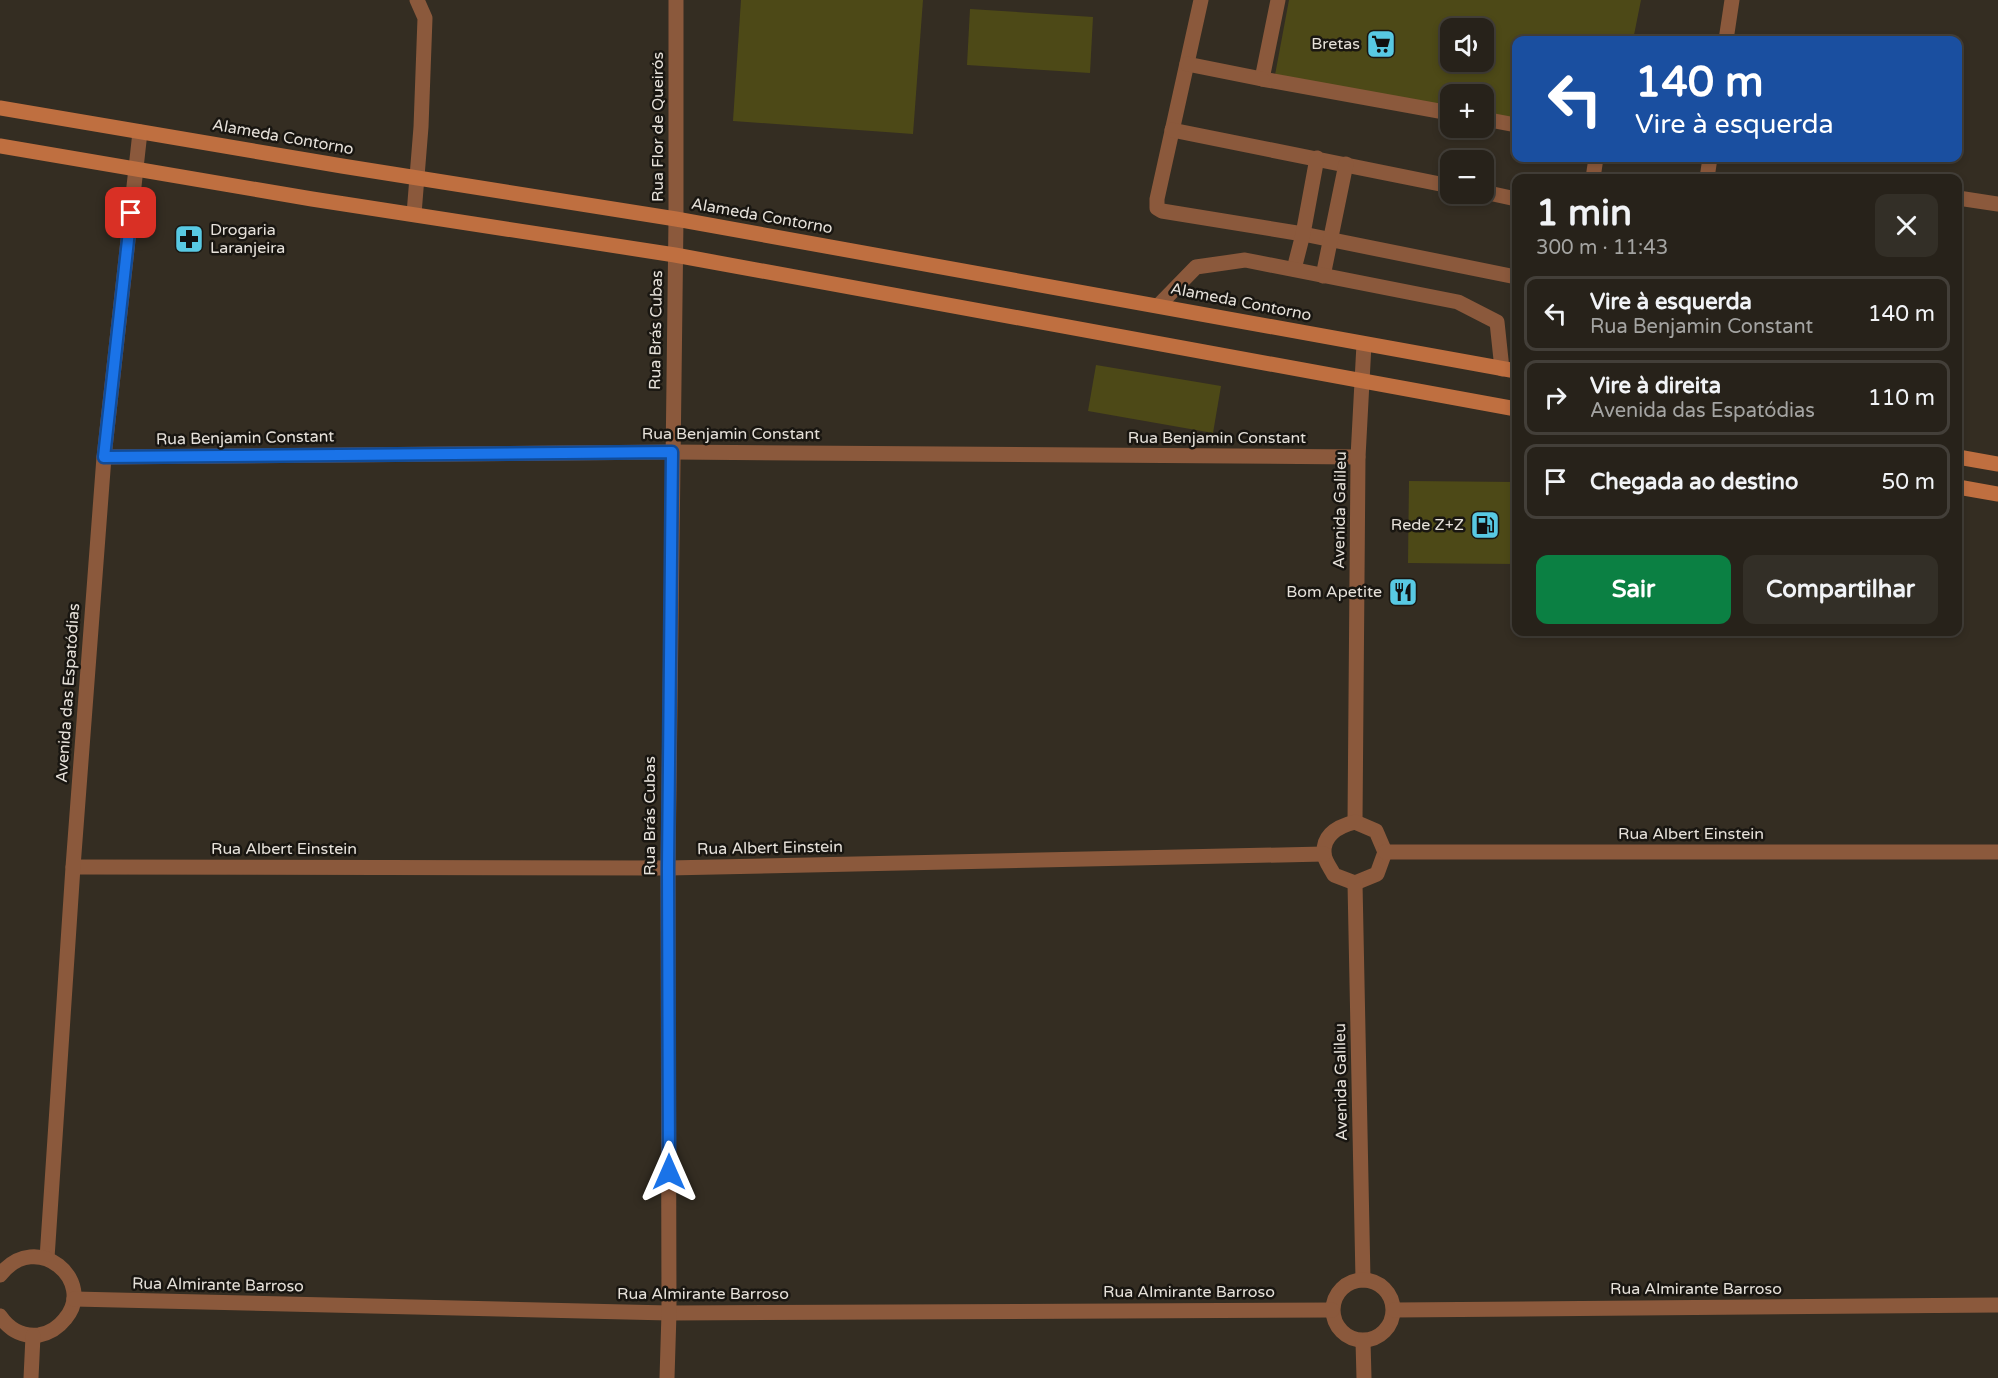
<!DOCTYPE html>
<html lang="pt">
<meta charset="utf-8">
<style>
body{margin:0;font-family:"Varela Round",sans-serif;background:#332f27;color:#f1f3f6;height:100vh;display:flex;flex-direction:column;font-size:22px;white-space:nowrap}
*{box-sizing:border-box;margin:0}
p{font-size:20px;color:#a4a4a2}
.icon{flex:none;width:33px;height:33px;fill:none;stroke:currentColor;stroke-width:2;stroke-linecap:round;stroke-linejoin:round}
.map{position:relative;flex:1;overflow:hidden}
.details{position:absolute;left:1512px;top:174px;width:450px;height:462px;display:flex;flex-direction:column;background:#27221a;border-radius:12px;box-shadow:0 3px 9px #0003,0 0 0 2px #433f39}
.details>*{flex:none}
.top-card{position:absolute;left:1512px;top:36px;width:450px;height:126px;border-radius:12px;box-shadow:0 3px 9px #0003,0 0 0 2px #433f39;background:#1a4fa0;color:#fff;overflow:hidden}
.buttons{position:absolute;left:1440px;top:18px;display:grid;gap:12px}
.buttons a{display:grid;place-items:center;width:54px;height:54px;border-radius:12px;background:#27221a;box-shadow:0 3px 9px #0003,0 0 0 2px #433f39;font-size:30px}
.pin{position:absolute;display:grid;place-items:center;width:51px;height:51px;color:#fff;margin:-26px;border-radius:12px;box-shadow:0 3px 9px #0006}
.me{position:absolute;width:66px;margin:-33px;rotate:0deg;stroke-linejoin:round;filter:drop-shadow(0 0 4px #0008)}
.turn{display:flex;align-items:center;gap:21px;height:126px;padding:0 24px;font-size:27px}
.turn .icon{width:78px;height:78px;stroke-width:2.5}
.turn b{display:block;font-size:42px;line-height:51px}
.round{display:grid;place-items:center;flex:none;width:63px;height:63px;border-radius:12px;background:#332f27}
.headline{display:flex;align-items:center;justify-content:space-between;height:102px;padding:0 24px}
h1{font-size:36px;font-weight:800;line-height:45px}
.action{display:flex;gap:12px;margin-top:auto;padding:12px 24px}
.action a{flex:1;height:69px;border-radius:12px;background:#0b8043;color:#fff;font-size:24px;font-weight:800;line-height:69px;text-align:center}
.action a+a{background:#332f27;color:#f1f3f6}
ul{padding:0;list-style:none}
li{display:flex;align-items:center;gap:18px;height:75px;margin:0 12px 9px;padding:0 12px;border:3px solid #433f39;border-radius:12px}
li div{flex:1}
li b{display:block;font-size:22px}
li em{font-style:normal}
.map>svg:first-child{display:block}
</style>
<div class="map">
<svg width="1998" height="1378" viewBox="0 0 1998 1378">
<rect width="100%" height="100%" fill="#342d22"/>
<g fill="#4d4917" fill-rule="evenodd">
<path d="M741,0H923L913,134L733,121Z"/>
<path d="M1289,0H1641L1633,40H1516V119L1484,113V94H1450V107L1275,75ZM1450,28H1484V62H1450Z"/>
<path d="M970,9L1093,17L1090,73L967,65Z"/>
<path d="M1096,365L1221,386L1213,433L1088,411Z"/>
<path d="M1409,481L1516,482V564L1408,563Z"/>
</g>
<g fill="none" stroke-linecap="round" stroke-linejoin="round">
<g stroke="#8b593c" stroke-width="15">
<path d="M1201,0L1157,199V208L1162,211L1303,234L1516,277"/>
<path d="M1278,0L1262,79L1450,113"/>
<path d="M1187,64L1262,79"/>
<path d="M1484,119L1516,125"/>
<path d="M1172,130L1450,186"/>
<path d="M1593,178L1596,158"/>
<path d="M1484,192L1516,199"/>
<path d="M1958,198L1998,204"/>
<path d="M414,214L421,127L425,18L417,0"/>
<path d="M1294,269L1303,234L1317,158"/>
<path d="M1323,276L1346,164"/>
<path d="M1159,305L1196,267L1245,260L1458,302L1497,322L1502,369"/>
</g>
<g stroke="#8b593c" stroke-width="15">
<path d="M1726,40L1732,0"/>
<path d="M1707,178L1710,158"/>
<path d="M104,457L672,452L1358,457"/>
<path d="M1355,822L1358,457L1364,344"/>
<path d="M1355,822L1376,831L1385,852L1377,874L1355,883L1334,875C1331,869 1324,860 1324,853C1323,834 1339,826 1355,822Z"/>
<path d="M1385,852H1998"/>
<path d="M73,867L668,868L1324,854"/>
<path d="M1355,883L1363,1280"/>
<path d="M47,1258L73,867L104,457L140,132"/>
<path d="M0,1275C37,1228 97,1282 65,1319C58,1328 50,1333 39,1335C22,1337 9,1329 0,1316"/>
<circle cx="1363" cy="1310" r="30"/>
<path d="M74,1299L669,1313L1332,1310"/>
<path d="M1394,1310L1998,1305"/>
<path d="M1363,1341L1364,1378"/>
<path d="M31,1378L33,1336"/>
<path d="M667,1378L669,1313L668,868L676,219V0"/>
</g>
<g stroke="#bf6f40" stroke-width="15">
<path d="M0,108L342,166L676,219L1516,371"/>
<path d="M0,146L312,199L675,255L1516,409"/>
<path d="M1958,457L1998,464"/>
<path d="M1958,487L1998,494"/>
</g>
</g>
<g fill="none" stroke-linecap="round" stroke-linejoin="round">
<g stroke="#114b97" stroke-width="15">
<path id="route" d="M131,213L104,457L672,452L668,868L669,1172"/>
</g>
<use href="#route" stroke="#1a73e8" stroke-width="10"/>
</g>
<defs>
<g id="supermarket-square" transform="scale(1.5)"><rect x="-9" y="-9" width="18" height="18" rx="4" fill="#58c9e3" stroke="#191611"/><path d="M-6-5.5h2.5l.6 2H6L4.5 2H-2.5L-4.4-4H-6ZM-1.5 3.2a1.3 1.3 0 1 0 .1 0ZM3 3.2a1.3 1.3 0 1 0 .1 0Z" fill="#111"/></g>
<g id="pharmacy-square" transform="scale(1.5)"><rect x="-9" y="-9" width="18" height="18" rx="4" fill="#58c9e3" stroke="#191611"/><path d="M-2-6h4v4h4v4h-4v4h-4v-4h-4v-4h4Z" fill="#111"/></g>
<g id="fuel-square" transform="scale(1.5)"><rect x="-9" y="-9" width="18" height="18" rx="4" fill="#58c9e3" stroke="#191611"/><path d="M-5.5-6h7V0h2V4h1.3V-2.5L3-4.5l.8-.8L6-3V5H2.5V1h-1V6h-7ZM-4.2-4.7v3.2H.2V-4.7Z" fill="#111"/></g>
<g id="restaurant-square" transform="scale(1.5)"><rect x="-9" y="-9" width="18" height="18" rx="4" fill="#58c9e3" stroke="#191611"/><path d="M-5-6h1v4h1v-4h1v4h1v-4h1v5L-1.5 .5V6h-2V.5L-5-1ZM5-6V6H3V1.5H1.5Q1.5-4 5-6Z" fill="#111"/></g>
</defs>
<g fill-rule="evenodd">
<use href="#supermarket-square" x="1381" y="44"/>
<use href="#pharmacy-square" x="189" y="239"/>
<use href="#fuel-square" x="1485" y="525"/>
<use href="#restaurant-square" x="1403" y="592"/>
</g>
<g text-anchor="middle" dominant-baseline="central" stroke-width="5" stroke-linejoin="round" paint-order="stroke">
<g font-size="16" fill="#e6e1da" stroke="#191611" text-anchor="end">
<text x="1360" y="44">Bretas</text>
<text x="210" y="230" text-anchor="start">Drogaria<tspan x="210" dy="18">Laranjeira</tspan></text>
<text x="1464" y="525">Rede Z+Z</text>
<text x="1382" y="592">Bom Apetite</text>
</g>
<g font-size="16" fill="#e6e1da" stroke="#191611">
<text transform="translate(658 127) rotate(-90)">Rua Flor de Queirós</text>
<text transform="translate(283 137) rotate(10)">Alameda Contorno</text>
<text transform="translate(762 216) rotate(10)">Alameda Contorno</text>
<text transform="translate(1241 302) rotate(11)">Alameda Contorno</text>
<text transform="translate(656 330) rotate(-89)">Rua Brás Cubas</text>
<text x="731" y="434">Rua Benjamin Constant</text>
<text transform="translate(245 438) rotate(-1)">Rua Benjamin Constant</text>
<text x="1217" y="438">Rua Benjamin Constant</text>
<text transform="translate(1340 510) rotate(-89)">Avenida Galileu</text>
<text transform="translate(68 693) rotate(-86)">Avenida das Espatódias</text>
<text transform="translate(650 816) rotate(-90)">Rua Brás Cubas</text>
<text x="1691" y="834">Rua Albert Einstein</text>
<text transform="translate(770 848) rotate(-1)">Rua Albert Einstein</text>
<text x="284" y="849">Rua Albert Einstein</text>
<text transform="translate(1341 1082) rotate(-91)">Avenida Galileu</text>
<text transform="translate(218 1285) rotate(1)">Rua Almirante Barroso</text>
<text x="1696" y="1289">Rua Almirante Barroso</text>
<text x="1189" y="1292">Rua Almirante Barroso</text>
<text x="703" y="1294">Rua Almirante Barroso</text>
</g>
</g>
</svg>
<div class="buttons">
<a><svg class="icon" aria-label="sound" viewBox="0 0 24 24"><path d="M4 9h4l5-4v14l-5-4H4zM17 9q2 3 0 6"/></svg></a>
<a>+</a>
<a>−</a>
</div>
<div class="pin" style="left:131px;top:213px;background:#d93025"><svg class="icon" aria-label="arrive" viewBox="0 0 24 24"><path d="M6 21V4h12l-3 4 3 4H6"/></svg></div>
<svg class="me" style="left:669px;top:1172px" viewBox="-20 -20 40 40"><path d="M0-17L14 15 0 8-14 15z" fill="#1a73e8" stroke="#fff" stroke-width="4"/></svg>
<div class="top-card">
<div class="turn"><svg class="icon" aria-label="left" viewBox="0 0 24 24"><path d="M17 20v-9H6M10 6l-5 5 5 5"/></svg><div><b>140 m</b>Vire à esquerda</div></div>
</div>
<section class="details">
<div class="headline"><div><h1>1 min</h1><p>300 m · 11:43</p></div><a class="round"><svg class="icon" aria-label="close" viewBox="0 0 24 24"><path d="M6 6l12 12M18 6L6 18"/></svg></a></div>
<ul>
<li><svg class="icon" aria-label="left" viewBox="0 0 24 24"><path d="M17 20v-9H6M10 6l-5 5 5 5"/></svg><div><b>Vire à esquerda</b><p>Rua Benjamin Constant</p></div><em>140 m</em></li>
<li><svg class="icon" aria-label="right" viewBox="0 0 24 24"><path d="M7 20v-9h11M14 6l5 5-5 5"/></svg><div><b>Vire à direita</b><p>Avenida das Espatódias</p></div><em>110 m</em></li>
<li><svg class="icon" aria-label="arrive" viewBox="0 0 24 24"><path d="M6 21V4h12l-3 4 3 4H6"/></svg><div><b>Chegada ao destino</b></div><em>50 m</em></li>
</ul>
<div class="action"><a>Sair</a><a>Compartilhar</a></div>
</section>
</div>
